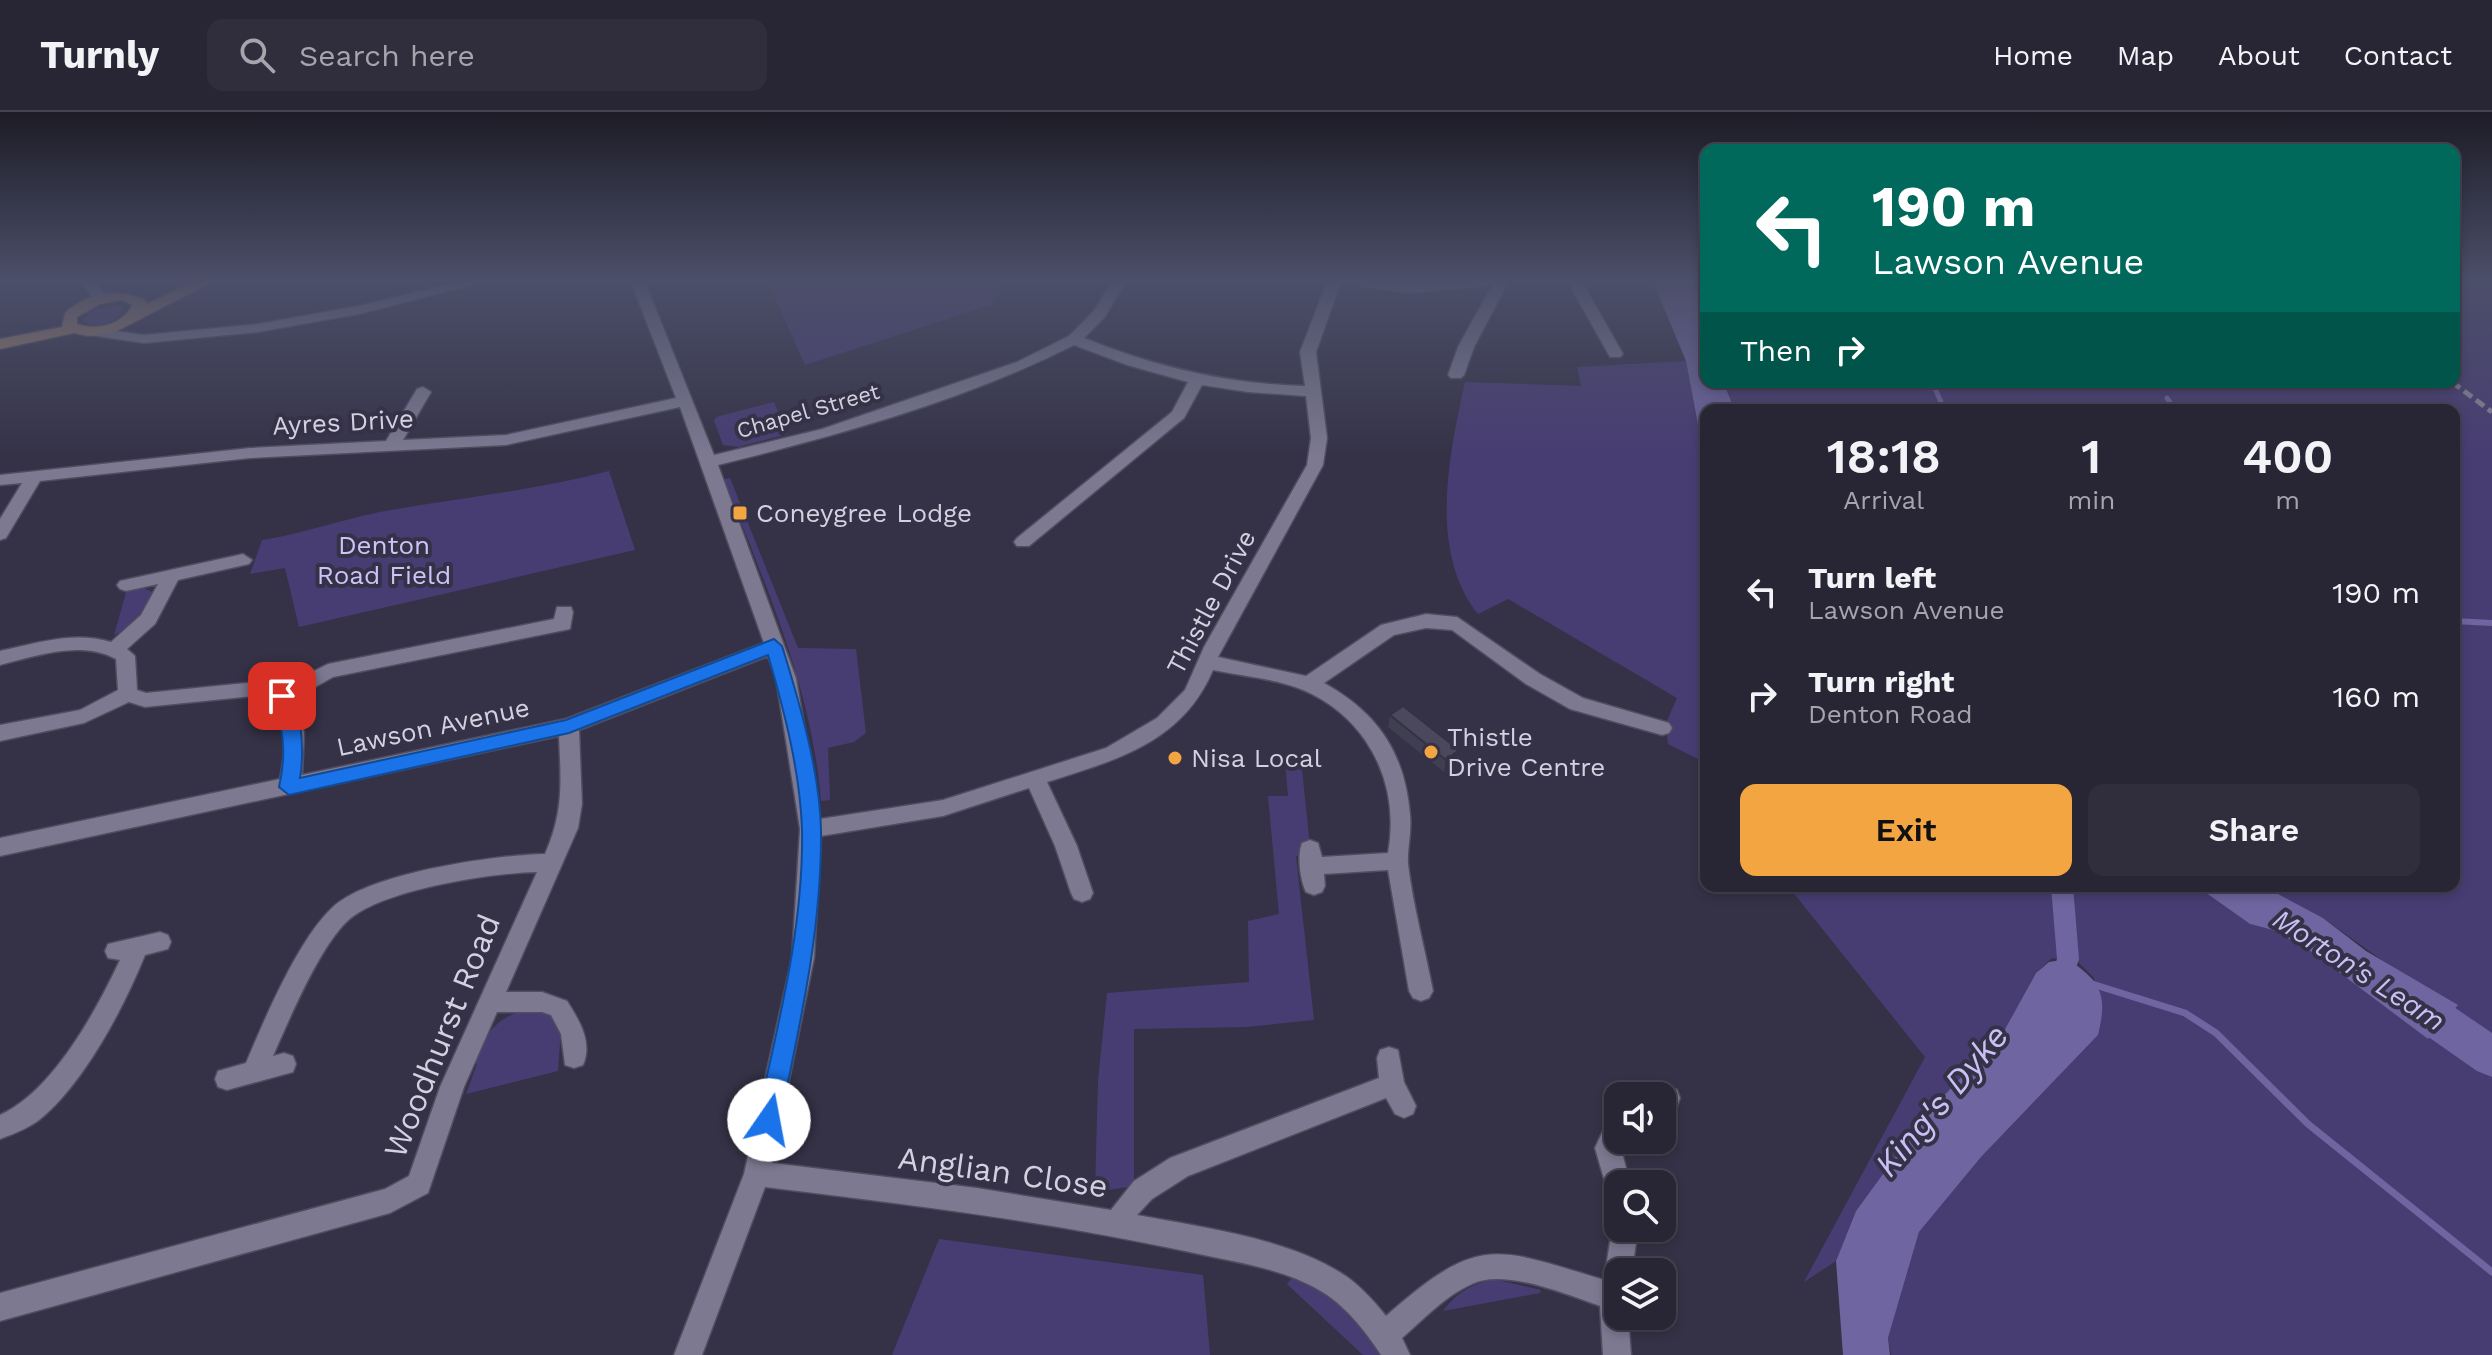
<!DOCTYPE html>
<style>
body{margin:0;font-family:"Work Sans",sans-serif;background:#302e3d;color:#f1f3f6;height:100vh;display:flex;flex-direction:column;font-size:30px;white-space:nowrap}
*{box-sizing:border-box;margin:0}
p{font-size:26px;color:#a5a5ad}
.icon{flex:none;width:44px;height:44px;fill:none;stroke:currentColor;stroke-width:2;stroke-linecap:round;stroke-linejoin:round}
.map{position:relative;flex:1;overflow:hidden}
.sheet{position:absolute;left:1700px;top:292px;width:760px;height:488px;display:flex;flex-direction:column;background:#282635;border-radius:16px;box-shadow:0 4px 12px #0003,0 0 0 2px #444350}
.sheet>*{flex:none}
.hud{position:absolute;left:1700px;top:32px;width:760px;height:244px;border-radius:16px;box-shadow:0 4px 12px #0003,0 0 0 2px #444350;background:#00695c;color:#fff;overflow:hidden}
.tools{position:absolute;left:1604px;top:970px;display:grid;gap:16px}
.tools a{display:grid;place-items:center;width:72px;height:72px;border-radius:16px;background:#282635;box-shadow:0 4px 12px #0003,0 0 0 2px #444350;font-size:40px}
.pin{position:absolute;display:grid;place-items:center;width:68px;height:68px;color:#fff;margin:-34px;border-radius:16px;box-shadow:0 4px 12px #0006}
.me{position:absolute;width:88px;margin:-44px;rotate:12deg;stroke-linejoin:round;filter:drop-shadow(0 0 6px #0008)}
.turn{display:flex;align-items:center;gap:28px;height:168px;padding:0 40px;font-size:36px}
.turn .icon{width:104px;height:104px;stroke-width:2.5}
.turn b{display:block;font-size:56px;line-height:68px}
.then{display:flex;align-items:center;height:76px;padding:0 40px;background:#0003;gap:16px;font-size:30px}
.eta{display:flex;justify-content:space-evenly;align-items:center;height:136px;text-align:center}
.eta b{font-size:48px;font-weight:600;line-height:56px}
.action{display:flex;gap:16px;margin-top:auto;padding:16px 40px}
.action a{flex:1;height:92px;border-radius:16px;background:#f2a541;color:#111;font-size:32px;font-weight:600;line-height:92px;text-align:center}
.action a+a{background:#302e3d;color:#f1f3f6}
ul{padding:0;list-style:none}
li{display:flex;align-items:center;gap:24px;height:104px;padding:0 40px}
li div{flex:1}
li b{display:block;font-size:30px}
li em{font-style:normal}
header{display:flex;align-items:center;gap:48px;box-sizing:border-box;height:112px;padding:0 40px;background:#282635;border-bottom:2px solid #444350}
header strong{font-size:38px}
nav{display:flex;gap:44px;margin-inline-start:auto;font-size:28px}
.search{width:560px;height:72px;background:#302e3d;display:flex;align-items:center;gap:20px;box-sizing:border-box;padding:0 28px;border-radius:16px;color:#a5a5ad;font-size:30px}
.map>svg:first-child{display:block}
</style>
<header>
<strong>Turnly</strong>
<div class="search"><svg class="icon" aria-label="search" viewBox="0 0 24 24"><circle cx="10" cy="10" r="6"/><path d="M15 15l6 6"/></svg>Search here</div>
<nav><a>Home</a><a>Map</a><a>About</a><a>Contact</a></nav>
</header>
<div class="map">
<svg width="2492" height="1243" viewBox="0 0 2492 1243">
<rect width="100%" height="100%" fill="#353247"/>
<g fill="#483d73">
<path d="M768,170H1007L993,192L805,253Z"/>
<path d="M2454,170H2492V1243H1891L1888,1226L1919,1120L1981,1045L2098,923L2094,866L2078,850L2052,846L2036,861L2004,919L1926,1003L1856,1099L1836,1149L1804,1170L1925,945L1788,774H2187L2209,783L2250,812L2273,818L2312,840L2428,927L2386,851L2323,806L2263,774H2454V298H1735L1723,270H2454Z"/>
<path d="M119,193L124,197C117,211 96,218 82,209L94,197Z"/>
<path d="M1686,249L1706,355V651L1668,632L1666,611L1677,586L1508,487L1478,502C1428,439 1449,343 1465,270L1581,274L1577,255Z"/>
<path d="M774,290L788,322L738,335L723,333L714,309L716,305Z"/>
<path d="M609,359L635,438L299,515L285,456L250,462L262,428C302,422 340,408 380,400C457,386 533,379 609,359Z"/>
<path d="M730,366L798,536L856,537L866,621L854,630L828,636L830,688L821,689C812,575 765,473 724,367Z"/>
<path d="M141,475L157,482L142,508L114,523L127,477Z"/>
<path d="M1301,648L1311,744H1296L1314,908L1247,915L1134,917V1074L1095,1080L1098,969L1107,881L1249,870L1248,809L1279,802L1268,684H1288L1285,649Z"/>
<path d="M533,898L550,901L561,916L558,959L466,982L477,952L473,947C486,920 501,900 533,898Z"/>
<path d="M939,1127L1203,1163L1210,1243H892Z"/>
<path d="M1295,1162L1326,1177L1388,1243H1363L1287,1172Z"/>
<path d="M1493,1167L1541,1178L1540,1181L1443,1199C1457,1180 1471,1173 1493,1167Z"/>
</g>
<g fill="#6f65a0">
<path d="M1653,170H1695L1706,211V270H1723L1735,298H1706V355L1686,249Z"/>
<path d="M2187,774H2263L2323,806L2366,839L2458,893L2428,927L2312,840L2273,818L2250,812L2209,783Z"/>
<path d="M2068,847C2101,870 2108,882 2098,923L1981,1045L1919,1120L1888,1226L1890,1243H1843L1836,1149L1856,1099L1926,1003L2004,919L2036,861L2049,850Z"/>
</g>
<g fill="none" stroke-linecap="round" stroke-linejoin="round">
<g stroke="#6f65a0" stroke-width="5">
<path d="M1932,270L1941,290L1938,298"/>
<path d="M2167,286L2175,298"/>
</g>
<path stroke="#6f65a0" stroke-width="6" d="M2454,509L2492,511"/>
<path stroke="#6f65a0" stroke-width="7" d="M2092,872L2185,901L2216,921L2308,1012L2492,1160"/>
<path fill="#6f65a0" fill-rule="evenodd" d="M2051,774H2073L2079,847L2069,877L2061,880L2053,877L2049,870L2057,847Z"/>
<path fill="#6f65a0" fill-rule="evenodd" d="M2402,865L2417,870L2492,921V965L2477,959L2387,896L2381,883L2387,870Z"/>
<g stroke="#504d5f" stroke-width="3">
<g id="minor">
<path d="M82,170H96L104,182L92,185Z"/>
<path d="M458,170H484L359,202L258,220L144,231L89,223L82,219L89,215L144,223L258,212L359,194Z"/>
<path d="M631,170H645L714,343L822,317L1017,250L1069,224L1093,200L1112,170H1126L1104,206L1084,226C1156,255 1227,272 1305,274L1300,240L1327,170H1341L1316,240L1327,326L1323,353L1218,545L1306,564L1381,513L1426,502L1457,505L1540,562L1583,586L1669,611L1672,616L1669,621L1662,623L1570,597L1526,572L1452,518L1426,516L1394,523L1324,571C1378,601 1405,641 1410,703C1412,720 1407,736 1408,752C1413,794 1425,837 1433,879L1429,886L1421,889L1413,886L1409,879L1388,758L1324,762L1325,774L1322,780L1314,783L1306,780C1300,768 1297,743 1302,731L1310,728L1318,731L1322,745L1388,741C1401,670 1366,602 1298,576C1271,566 1241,564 1213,558C1182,631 1116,648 1047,670L1077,734L1093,781L1090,787L1082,790L1074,787L1071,781L1055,734L1029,676L943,704L821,724L814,846L772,1051L977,1076L1111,1098L1134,1069L1170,1046L1379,966L1377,946L1380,938L1389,935L1398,938L1404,970L1416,994L1413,1002L1404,1006L1395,1002L1386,986L1188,1064L1152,1087L1137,1103C1200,1115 1286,1126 1341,1161C1359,1172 1373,1188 1386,1204C1478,1123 1493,1134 1604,1168L1612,1116L1618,1106V1116H1638L1632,1160H1618V1204H1628L1631,1243H1603L1600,1194C1568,1183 1504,1156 1472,1172C1445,1184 1424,1207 1402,1226L1410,1243H1381C1365,1218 1344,1192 1319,1178C1280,1155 1228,1149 1185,1139C1046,1109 906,1092 765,1075L702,1243H674L744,1062L792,846L800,717L776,566L768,544L579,618L582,692L578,716L506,880H542L567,889C579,908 593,930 583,953L574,956L565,953L561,922L551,903L542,900H497L464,975L428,1081L390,1101L0,1209V1181L385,1077L409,1064L440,975L537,760C490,761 389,777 352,805C322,828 289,908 273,944L284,941L293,944L296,952L293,960L227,978L218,975L215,967L218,959L246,951C265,906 298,828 332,796C368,761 495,743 545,742C564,699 561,670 559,624L0,744V726L280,667C286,638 290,603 263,583L145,595L129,590L84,611L0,629V613L80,598L118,578L116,547C80,528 37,544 0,553V539C38,531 73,519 111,530L141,503L158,472L126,479L120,477L117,473L120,469L243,442L252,448L249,452L178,468L155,512L127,537L135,544L137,578L146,581L266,569L280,576L328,552L554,507L557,495H571L573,500L570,517L333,565L292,588L304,620L302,663L566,607L764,531L680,295L506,333L250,346L40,369L6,426L0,428V407L22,371L0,373V363L250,336L386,329L417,277L423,275L431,280L403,328L506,323L676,286ZM1074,233L1127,253L1188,270L1172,300L1017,426L1014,430L1017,434H1029L1184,306L1202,273L1248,280L1306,284L1311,326L1307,353L1204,535L1185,578L1157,606L1106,636L943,688L820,707L796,566L718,353C839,323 963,289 1074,233Z"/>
<path d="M1353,170H1491L1484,174L1409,181L1360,174Z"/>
<path d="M1494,170H1508L1474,235L1464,263L1461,266H1451L1448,263L1458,235Z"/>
<path d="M1568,170H1582L1623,242L1620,245H1610Z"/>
<path d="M160,820L168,823L171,830L168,837L145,843C124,895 84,972 39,1008C27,1017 13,1022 0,1027V1003C53,979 96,899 120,848L108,846L105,839L108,832Z"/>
<path d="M1668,975L1677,978L1680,986L1677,994L1662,1000V984H1652Z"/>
<path d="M1618,1002V1028H1624L1621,1036L1630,1072H1618V1088L1609,1084L1595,1036L1609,1006Z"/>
</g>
</g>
<g stroke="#504d5f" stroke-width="3">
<path id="major" d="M193,170H212L115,220L88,224L74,221L0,237V227L62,215L65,201C88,180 117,176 145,188L147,192ZM122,188L132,193C123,213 96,219 77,212V205L100,192Z"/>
</g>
<use href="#minor" fill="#7c7991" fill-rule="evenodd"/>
<use href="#major" fill="#a18268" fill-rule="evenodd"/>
<path stroke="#8a8798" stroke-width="5" stroke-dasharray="10 5" stroke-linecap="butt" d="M2452,270L2492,300"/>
</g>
<path fill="#403e51" d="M1390,603L1457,650L1444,660L1388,615Z"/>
<path fill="#343242" d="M1459,638L1457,650L1444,660L1446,648Z"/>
<path fill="#4b485e" stroke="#343242" stroke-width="2" d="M1403,594L1459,638L1446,648L1390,603Z"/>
<linearGradient id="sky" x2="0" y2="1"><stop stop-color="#1d1c27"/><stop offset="0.49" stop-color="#4b4f69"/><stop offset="1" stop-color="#4b4f69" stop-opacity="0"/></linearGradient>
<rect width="2492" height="344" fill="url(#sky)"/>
<path fill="#1a73e8" stroke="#114b97" stroke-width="2" d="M774,527L782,534C799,589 820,660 821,718C822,817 800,912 780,1008L777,1015L769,1018L761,1015L757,1008C778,913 804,815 802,717C800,659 784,598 768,543L569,621L289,683L279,675C287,641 283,617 273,584L282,577C304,585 304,646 300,666L566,608Z"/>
<g fill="#f2a541" stroke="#353247" stroke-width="3">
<rect x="732" y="393" width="16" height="16" rx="4"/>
<circle cx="1431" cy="640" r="8"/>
<circle cx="1175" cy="646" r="8"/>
</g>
<g text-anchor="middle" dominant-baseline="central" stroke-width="8" stroke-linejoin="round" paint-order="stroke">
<g font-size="22" fill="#d3d1df" stroke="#353247">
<text transform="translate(808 299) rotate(-16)">Chapel Street</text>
</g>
<g font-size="26" fill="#d3d1df" stroke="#353247">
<text transform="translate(343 310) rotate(-3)">Ayres Drive</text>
<text transform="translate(1211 490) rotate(-62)">Thistle Drive</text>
<text transform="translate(433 615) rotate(-12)">Lawson Avenue</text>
</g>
<g font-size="26" fill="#d3d1df" stroke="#353247" text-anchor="start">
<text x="756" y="401">Coneygree Lodge</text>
<text x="1447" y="625">Thistle<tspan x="1447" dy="30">Drive Centre</tspan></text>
<text x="1191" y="646">Nisa Local</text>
</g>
<g font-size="26" fill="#ccc4f9" stroke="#353247">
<text x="384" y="433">Denton<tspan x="384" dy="30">Road Field</tspan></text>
</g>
<g font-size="28" font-style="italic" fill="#c8c1f5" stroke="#353247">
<text transform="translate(2359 858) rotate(33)">Morton's Leam</text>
</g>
<g font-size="32" fill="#d3d1df" stroke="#353247">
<text transform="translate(442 924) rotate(-68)">Woodhurst Road</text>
<text transform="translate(1003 1060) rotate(8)">Anglian Close</text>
</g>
<g font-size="34" font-style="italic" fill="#c8c1f5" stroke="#353247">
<text transform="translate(1941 988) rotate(-50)">King's Dyke</text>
</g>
</g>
</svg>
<div class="tools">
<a><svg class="icon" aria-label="sound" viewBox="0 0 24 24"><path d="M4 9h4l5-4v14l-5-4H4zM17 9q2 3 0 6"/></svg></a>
<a><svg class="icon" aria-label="search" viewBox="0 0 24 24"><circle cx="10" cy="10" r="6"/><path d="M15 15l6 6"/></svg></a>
<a><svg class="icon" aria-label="layers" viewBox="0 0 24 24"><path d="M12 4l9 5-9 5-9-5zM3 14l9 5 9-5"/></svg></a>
</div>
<div class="pin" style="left:282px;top:584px;background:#d93025"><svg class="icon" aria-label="arrive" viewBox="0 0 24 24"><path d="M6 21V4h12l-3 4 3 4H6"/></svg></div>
<svg class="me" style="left:769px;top:1008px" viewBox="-20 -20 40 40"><circle r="19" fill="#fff"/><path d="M0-13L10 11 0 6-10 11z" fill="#1a73e8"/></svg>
<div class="hud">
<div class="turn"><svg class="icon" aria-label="left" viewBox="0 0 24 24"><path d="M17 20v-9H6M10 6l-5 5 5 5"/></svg><div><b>190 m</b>Lawson Avenue</div></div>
<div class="then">Then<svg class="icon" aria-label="right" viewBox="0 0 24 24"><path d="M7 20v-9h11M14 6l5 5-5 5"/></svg></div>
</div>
<section class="sheet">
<div class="eta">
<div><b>18:18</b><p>Arrival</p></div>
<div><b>1</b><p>min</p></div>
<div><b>400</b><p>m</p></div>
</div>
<ul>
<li><svg class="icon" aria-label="left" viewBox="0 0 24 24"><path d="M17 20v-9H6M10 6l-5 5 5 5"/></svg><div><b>Turn left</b><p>Lawson Avenue</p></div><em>190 m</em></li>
<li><svg class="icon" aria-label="right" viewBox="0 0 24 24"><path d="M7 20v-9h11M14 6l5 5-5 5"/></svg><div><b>Turn right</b><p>Denton Road</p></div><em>160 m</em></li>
</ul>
<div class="action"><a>Exit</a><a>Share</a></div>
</section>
</div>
